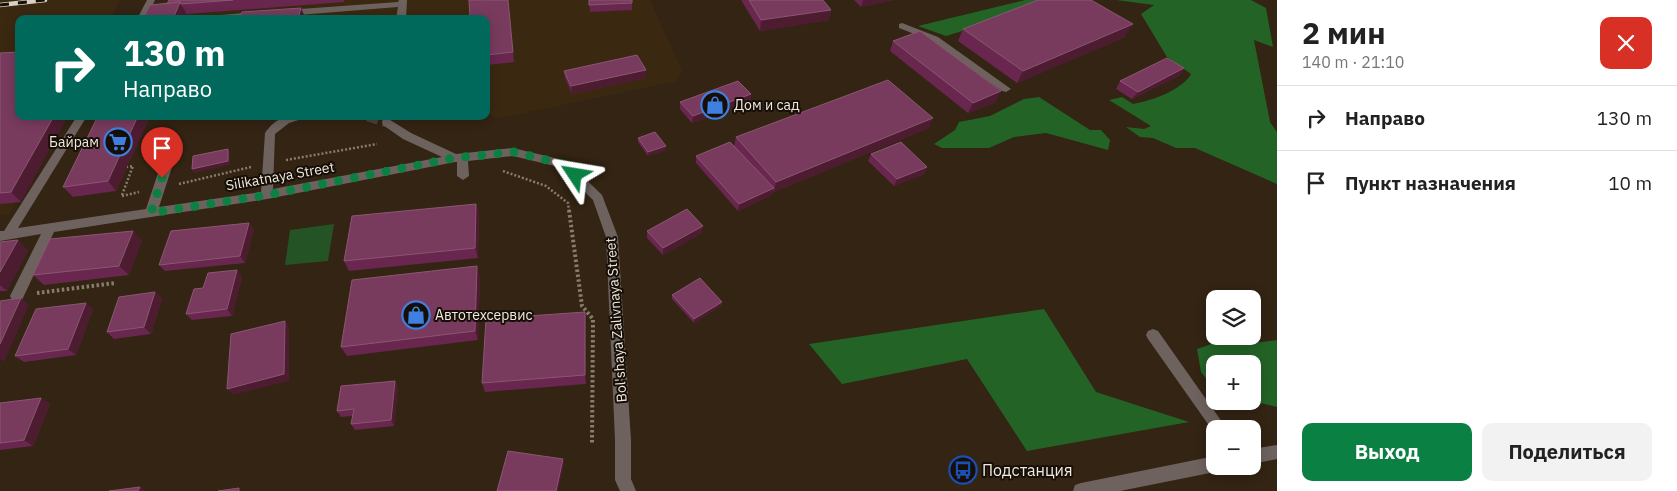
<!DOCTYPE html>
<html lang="ru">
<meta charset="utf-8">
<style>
body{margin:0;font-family:"IBM Plex Sans",sans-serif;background:#f2f2f2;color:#222;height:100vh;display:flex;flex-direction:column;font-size:19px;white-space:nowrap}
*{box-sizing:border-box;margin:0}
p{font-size:16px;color:#767676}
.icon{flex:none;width:28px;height:28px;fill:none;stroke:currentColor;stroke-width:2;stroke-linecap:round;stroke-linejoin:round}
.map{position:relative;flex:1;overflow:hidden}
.details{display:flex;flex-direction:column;background:#fff;width:400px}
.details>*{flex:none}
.hud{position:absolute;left:15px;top:15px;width:475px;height:105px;border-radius:10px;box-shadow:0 2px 12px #0003;background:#00695c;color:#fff;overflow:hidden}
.buttons{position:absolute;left:1206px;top:290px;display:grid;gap:10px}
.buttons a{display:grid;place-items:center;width:55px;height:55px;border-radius:10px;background:#fff;box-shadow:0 2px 12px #0003;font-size:25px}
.pin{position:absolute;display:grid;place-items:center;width:42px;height:42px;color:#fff;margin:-51px -21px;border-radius:50% 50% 50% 0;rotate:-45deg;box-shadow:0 0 5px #0007}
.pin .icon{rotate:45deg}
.me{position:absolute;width:55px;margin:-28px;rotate:303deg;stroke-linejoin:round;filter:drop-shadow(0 0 4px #0008)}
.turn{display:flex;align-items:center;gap:18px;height:105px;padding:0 25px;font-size:22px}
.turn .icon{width:65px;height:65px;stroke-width:2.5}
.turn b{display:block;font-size:35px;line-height:42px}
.round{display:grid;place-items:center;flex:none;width:52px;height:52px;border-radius:10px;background:#f2f2f2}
.head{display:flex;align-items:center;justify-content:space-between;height:85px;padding:0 25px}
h1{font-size:30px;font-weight:700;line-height:38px}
.button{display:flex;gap:10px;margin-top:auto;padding:10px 25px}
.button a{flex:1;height:58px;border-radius:10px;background:#0b8043;color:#fff;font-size:20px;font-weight:700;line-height:58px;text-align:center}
.button a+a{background:#f2f2f2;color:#222}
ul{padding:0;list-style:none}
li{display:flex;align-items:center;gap:15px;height:65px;padding:0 25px;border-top:1px solid #e0e0e0}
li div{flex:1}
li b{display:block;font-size:19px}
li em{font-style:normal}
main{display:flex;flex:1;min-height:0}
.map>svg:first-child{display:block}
</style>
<main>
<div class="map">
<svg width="1277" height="491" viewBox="0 0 1277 491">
<rect width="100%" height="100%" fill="#332413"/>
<g fill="#3b2811">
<path d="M0,0H120L110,19H19V116H60L9,214L0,215Z"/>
<path d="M175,0H650L682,70L677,81L496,119L486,111V19H166Z"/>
</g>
<path fill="#245325" d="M334,224L328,261L285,265L290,230Z"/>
<g fill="#236326">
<path d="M1025,0H1063L946,36L918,26Z"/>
<path d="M1116,0H1251L1266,8L1273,47L1254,40L1270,122L1277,132V184L1195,148H1176L1153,138L1140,137L1126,127L1144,129L1151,126L1109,100L1122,97L1133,104C1151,101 1182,90 1191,74L1167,57L1141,14L1154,5Z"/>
<path d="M1039,97L1090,130H1101L1110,140L1108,150L1046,133L1014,137L989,148H942L934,144L955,130L959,122L990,116L1024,99Z"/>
<path d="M1044,309L1096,392L1189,422L1027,451L967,359L842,384L809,344Z"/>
<path d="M1223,340L1245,344L1277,340V407L1252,401V364H1215V390L1201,372L1197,349Z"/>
</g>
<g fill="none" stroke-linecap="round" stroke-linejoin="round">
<path stroke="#504131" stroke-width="11" stroke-dasharray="11 5" stroke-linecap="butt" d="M368,116L387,122"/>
<g stroke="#897c6e" stroke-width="2.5" stroke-dasharray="2 2" stroke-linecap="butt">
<path d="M286,160L377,144"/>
<path d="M503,171L546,186L568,203L569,211"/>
<path d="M179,184L251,167"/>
<path d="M122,195L133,166L127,167"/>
<path d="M122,196L139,192"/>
</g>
<g stroke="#897c6e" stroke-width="4" stroke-dasharray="2.5 2.5" stroke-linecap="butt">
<path d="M569,210L582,306L593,319L592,443"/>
<path d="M37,293L115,283"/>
</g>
<g fill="#6d625e" fill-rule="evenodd">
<path d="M147,0H155L146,19H137Z"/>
<path d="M399,0H407L406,19H396L398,7L286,16L281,13L286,10L398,2Z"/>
<path d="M256,12L261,15L259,17L206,19L210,16Z"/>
<path d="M902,23L938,37L1011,89L1006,92L1002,91L932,41L899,28V24Z"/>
<path d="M77,116H87L18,228L146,209L160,167L166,163L172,167L159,207L261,192L265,133C277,116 287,116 306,116L305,118L289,123L275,134L273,189L442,157L403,139L383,125L382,122L383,119L387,118L411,133L456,154L513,148L567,161L602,195L618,237L631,440V479L636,491H620L615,480V440L606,237L593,200L559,167L513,156L468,161L469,176L463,180L457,176V162H455L267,199L54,232L22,300L17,301L12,300L10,296L41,234L0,241V231H4Z"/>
<path d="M1153,329L1158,331L1227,429H1215V434L1148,339L1146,335L1148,331Z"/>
<path d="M1277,445V459L1252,464V449Z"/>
<path d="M1215,456V466H1222L1221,469L1215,472L1120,491H1073L1075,485L1081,483Z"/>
</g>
<g stroke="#dad0c5" stroke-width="4.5">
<path id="rail" d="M0,5L45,0"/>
</g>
<use href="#rail" stroke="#150f08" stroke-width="3" stroke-dasharray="9" stroke-linecap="butt"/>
</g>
<g fill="#69264f">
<path d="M169,0H344V2L187,14V15L185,19H143L167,4Z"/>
<path d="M508,0L514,62L486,65V19Z"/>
<path d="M589,0H632V10L590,12Z"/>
<path d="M741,0H823L831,10L828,20L760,31Z"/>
<path d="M854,0H893L861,7Z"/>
<path d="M963,29L1125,37L1017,83L958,41Z"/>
<path d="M893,41L996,102L968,113L890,51Z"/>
<path d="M0,53L21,202L0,204Z"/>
<path d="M1184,68L1179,76L1132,99L1116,89L1120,81Z"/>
<path d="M646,70V78L572,94L565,78L564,71Z"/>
<path d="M751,94L750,102L692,123L680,109V102Z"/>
<path d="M98,116H150L116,191L73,197L63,187Z"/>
<path d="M929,128L774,192L773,191L772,195L738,211L696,163V156L734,146L736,137Z"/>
<path d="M638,138L666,146V150L648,156L638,142Z"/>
<path d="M871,154L927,167L924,174L894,186L868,161Z"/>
<path d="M476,204L479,214L478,258L349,271L344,261Z"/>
<path d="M249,223L254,230L245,263L165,271L159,265Z"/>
<path d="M647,231L702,233L663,255L647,238Z"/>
<path d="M142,240L129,275L44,285L33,275Z"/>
<path d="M0,242L28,250L7,291H0Z"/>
<path d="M237,270L242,277L232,316L192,320L186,314Z"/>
<path d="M480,276L478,340L347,356L341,347Z"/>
<path d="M155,292L162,299L151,334L114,339L107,332Z"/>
<path d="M672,295L722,305L694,323L672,299Z"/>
<path d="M93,309L76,355L24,362L15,356Z"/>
<path d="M586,321V384L485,392L482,383Z"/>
<path d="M395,381L398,387L394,426L355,430L351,424L353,416L341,417L337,411Z"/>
<path d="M41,398L50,404L33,446L0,450V403Z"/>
</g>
<g fill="#4d1c30">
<path d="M863,0H893L861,7Z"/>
<path d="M180,2L187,15L185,19H173Z"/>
<path d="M301,8L306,19H298Z"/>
<path d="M831,10L828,20L760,31L761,20Z"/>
<path d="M1133,24L1125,37L1017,83L1023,71Z"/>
<path d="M1184,68L1179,76L1132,99L1138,92Z"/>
<path d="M646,70V78L572,94L571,86Z"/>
<path d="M1001,91L996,102L968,113L973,103Z"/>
<path d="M751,94L750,102L692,123L693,116Z"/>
<path d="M54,116H68L21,202L11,192Z"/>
<path d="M138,116H150L116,191L108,181Z"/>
<path d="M933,118L929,128L774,192L776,182Z"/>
<path d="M666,146V150L648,156V152Z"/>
<path d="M228,149L230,152V165L194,173L192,169Z"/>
<path d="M927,167L924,174L894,186L897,179Z"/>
<path d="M774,188L772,195L738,211L739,204Z"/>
<path d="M476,204L479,214L478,258L475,248Z"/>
<path d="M249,223L254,230L245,263L240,256Z"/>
<path d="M703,226L702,233L663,255V248Z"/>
<path d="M133,231L142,240L129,275L119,266Z"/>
<path d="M18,240L28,250L7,291L0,285V272Z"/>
<path d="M477,266L480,276L478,340L475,331Z"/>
<path d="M237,270L242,277L232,316L227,309Z"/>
<path d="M155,292L162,299L151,334L144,327Z"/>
<path d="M21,298L29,305L4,362L0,359V344Z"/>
<path d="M722,302V305L694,323V319Z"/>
<path d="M86,303L93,309L76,355L68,349Z"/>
<path d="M585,312L586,321V384L585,375Z"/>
<path d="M285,321L289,327V381L233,395L227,389Z"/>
<path d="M395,381L398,387L394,426L391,420Z"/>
<path d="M41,398L50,404L33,446L24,440Z"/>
<path d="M563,459L564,464L558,491H556Z"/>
<path d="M140,487L146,491H138Z"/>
</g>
<g fill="#783b5e" stroke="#8b5672">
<path d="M169,0H233L181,4L180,2L167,4Z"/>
<path d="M469,0H508L513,52L486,55V19H470Z"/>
<path d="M589,0H632V3L589,5Z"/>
<path d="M749,0H823L831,10L761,20Z"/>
<path d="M1038,0H1091L1133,24L1023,71L963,29Z"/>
<path d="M180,2L173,19H143L150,5Z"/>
<path d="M301,8L298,18L324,16V19H239L242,12Z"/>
<path d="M920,31L1001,91L973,103L893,41Z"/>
<path d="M19,52V116H54L11,192L0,193V53Z"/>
<path d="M637,55L646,70L571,86L564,71Z"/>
<path d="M1167,58L1184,68L1138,92L1120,81Z"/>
<path d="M888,80L933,118L776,182L736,137Z"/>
<path d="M738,81L751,94L693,116L680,102Z"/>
<path d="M98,116H138L108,181L63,187Z"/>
<path d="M655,132L666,146L648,152L638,138Z"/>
<path d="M730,142L774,188L739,204L696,156Z"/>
<path d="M901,142L927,167L897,179L871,154Z"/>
<path d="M228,149V161L192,169L193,156Z"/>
<path d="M476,204L475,248L344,261L352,216Z"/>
<path d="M687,209L703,226L663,248L647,231Z"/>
<path d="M249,223L240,256L159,265L171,231Z"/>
<path d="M133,231L119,266L33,275L50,239Z"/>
<path d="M18,240L0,272V242Z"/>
<path d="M477,266L475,331L341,347L352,280Z"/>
<path d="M237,270L227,309L186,314L194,289L203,288L208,273Z"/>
<path d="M700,278L722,302L694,319L672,295Z"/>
<path d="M155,292L144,327L107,332L119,297Z"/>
<path d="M21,298L0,344V301Z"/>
<path d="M86,303L68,349L15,356L36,309Z"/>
<path d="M585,312V375L482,383L486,319Z"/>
<path d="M285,321L284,374L227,389L231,334Z"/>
<path d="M395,381L391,420L351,424L354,409L337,411L341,386Z"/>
<path d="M41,398L24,440L0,443V403Z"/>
<path d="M508,451L563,459L556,491H497Z"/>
<path d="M140,487L138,491H109Z"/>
<path d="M239,488V491H218Z"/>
</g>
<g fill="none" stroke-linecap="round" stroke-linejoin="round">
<path stroke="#0b8043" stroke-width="9" stroke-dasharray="0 16.2" d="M162,178L151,213L267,195L454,158L514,152L563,164L575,175"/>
</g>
<defs>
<g id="shop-ring" transform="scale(1.4375)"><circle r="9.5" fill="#150f08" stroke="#3f7fe0" stroke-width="1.5"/><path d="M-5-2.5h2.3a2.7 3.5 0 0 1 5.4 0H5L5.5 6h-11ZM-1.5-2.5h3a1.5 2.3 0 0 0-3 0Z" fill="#3f7fe0"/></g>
<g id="supermarket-ring" transform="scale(1.4375)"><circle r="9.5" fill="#150f08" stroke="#3f7fe0" stroke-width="1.5"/><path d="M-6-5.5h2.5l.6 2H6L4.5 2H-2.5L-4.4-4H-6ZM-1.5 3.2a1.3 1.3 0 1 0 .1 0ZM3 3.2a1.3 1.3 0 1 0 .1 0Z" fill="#3f7fe0"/></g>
<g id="bus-ring" transform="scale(1.4375)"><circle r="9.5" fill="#150f08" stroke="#1a4fb4" stroke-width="1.5"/><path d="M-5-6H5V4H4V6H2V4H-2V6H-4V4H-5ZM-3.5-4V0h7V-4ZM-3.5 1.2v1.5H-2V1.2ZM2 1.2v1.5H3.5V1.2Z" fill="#1a4fb4"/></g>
</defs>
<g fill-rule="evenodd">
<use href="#shop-ring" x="715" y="105"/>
<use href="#supermarket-ring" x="118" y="142"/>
<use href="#shop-ring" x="416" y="315"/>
<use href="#bus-ring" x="963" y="470"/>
</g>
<g text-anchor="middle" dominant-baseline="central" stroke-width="4" stroke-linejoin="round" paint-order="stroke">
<g font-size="14" fill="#f2e8de" stroke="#150f08" text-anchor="start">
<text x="734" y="105">Дом и сад</text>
<text x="99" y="142" text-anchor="end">Байрам</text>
<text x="435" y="315">Автотехсервис</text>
</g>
<g font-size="14" fill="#f2e8de" stroke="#150f08">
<text transform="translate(280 176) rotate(-10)">Silikatnaya Street</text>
<text transform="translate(616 320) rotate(-94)">Bol'shaya Zalivnaya Street</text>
</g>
<g font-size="16" fill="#f2e8de" stroke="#150f08" text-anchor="start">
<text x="982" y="470">Подстанция</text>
</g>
</g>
</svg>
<div class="buttons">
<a><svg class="icon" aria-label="layers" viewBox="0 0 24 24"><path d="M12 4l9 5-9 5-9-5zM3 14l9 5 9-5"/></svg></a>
<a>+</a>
<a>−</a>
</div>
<div class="pin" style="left:162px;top:178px;background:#d93025"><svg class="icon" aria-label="arrive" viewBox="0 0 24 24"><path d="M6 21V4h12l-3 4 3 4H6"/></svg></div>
<svg class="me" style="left:575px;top:175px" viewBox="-20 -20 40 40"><path d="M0-17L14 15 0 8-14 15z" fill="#0b8043" stroke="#fff" stroke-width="4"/></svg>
<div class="hud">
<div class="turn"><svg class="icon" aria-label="right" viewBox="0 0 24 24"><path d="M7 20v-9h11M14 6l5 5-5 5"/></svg><div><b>130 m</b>Направо</div></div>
</div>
</div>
<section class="details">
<div class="head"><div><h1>2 мин</h1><p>140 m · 21:10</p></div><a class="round" style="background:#d93025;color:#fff"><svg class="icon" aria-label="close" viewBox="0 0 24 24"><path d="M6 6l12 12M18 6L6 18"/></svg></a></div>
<ul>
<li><svg class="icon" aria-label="right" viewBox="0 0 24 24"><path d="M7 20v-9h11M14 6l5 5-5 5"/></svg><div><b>Направо</b></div><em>130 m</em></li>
<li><svg class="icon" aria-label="arrive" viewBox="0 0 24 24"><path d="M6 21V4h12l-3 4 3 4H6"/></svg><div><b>Пункт назначения</b></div><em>10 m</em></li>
</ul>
<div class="button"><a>Выход</a><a>Поделиться</a></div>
</section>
</main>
